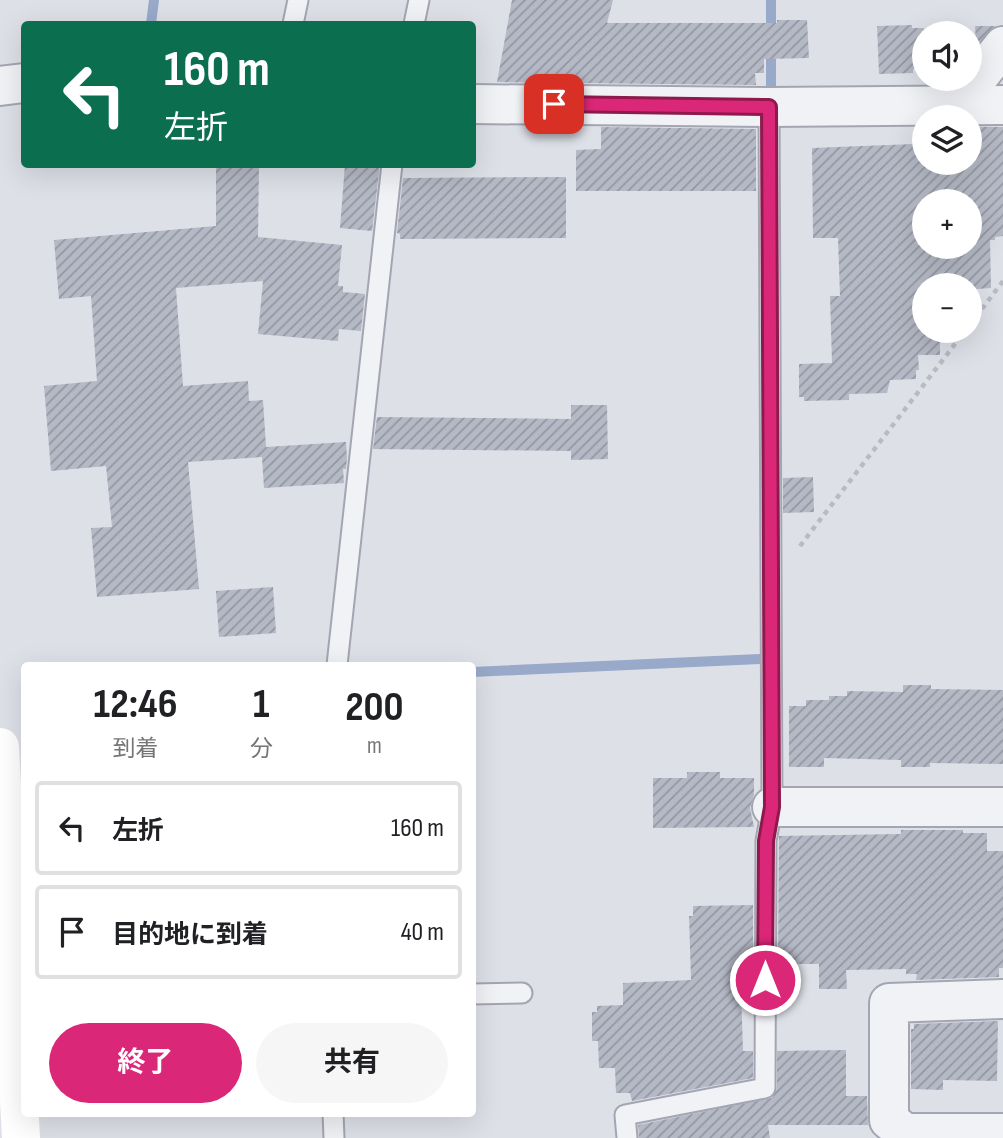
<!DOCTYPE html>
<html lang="ja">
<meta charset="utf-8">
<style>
body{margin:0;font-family:"Sofia Sans Condensed","Noto Sans JP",sans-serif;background:#f6f6f6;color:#202124;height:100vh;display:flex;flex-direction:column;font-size:26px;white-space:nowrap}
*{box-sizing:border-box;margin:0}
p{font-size:23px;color:#757577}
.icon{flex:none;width:38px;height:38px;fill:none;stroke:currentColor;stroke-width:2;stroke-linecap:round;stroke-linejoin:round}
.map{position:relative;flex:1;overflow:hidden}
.sheet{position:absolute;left:21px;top:662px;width:455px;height:455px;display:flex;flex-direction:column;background:#fff;border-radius:7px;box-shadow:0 7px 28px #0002}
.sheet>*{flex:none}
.top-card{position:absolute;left:21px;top:21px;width:455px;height:147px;border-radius:7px;box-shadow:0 7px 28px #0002;background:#0b6e4f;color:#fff;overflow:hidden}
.tools{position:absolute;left:912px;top:21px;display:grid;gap:14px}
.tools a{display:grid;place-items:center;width:70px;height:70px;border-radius:50%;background:#fff;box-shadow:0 7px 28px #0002;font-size:35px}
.pin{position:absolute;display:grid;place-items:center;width:60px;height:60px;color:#fff;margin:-30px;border-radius:14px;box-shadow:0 4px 10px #0006}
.me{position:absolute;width:77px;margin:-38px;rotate:0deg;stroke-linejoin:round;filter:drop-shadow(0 0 5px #0008)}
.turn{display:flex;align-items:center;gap:24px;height:147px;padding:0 28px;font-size:32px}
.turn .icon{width:91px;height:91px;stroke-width:2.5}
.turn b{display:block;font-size:49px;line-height:60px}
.eta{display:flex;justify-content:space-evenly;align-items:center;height:119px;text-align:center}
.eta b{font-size:42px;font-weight:700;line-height:49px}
.action{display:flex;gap:14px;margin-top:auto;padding:14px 28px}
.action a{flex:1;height:80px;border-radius:42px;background:#db2777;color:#fff;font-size:28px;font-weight:700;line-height:80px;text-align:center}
.action a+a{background:#f6f6f6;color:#202124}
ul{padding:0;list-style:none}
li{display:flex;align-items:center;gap:21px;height:94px;margin:0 14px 10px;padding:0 14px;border:4px solid #e0e0e0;border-radius:7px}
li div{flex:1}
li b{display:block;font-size:26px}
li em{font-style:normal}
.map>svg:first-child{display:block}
</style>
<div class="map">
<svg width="1003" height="1138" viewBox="0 0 1003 1138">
<defs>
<pattern id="building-hatch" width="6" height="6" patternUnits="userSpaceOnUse" patternTransform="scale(1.75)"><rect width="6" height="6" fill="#b5b9c5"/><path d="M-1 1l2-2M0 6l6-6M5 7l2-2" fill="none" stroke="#9397a1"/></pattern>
</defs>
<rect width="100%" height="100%" fill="#dee0e8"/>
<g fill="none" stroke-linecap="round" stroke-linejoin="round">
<g stroke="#98a9c9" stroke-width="10">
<path d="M771,0V89"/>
<path d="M151,24L154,0"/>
<path d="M472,672L760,659"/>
</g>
</g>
<g fill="url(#building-hatch)" fill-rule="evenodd">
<path d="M512,0H613L607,23H777V20H807L809,58L764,59V73H755L756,85L497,82Z"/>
<path d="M912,25V28H924V68L913,69V73L879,74L877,26Z"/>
<path d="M975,26H995L976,45Z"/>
<path d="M601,127L756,129V191H576V150L601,149Z"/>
<path d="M973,127H1003V236L995,237V240H990L991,288L977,289V301H974L975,307H970V285H924V331H940V355H918L919,370H916V379L890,380L887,393L849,394V400L804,401V397H799V364L832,363L830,296H840L838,238H813L812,148L914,144V151H924V163H970V149H974ZM924,201H970V247H924Z"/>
<path d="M216,164H259L258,237L342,245L338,286H343V292L365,294L361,331L339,329L338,341L258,334L263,281L176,288L183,386L248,381L249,401L263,400L266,447L346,442L347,458L346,469H343L344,483L264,488L262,457L188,462L199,589L97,597L91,528L112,527L106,466L51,471L44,386L97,381L91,296L59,299L54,240L216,226Z"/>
<path d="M345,164H380L372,231L340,228Z"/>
<path d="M566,177V238L400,239V234L397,233L403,178Z"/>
<path d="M571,405H607L608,459L571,460V451L373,449L377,417L571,419Z"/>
<path d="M813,477L814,512L783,513V478Z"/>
<path d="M273,587L276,633L219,637L216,591Z"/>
<path d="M903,685H931V689L1003,690V764L930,763V767H901V760L824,758V767H789V706H806V700H829V696H847V691L903,692Z"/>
<path d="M687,772H720V778H754V795L750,808L754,827L653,828V778H687Z"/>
<path d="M901,830H963V833H987V851H1003V968H999V977L916,980L917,974H906V969L846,970L847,989H819V964H778L779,836L901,834Z"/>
<path d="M753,905V964H746L747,990H741L743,1051H753V1078L632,1101L630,1093H616L615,1068H599L598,1041H592V1012H597V1006L623,1005V983L691,980L689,916H693V906Z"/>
<path d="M998,1021L997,1081L943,1080V1090L911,1089V1029H914V1024Z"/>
<path d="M846,1050V1096H867L868,1125H768L770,1138H639L638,1125L772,1098L777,1088V1051Z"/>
</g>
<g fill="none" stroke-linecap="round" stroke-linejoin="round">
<g stroke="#a3a6b2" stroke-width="23">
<g id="lane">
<path d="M293,24L298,0"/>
<path d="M414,24L419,0"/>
<path d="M337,665L392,164"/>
<path d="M472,994L522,993"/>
<path d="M333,1113L334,1138"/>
<path d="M627,1138L625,1115L765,1088L766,841L772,807L769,107"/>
</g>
</g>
<g stroke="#a3a6b2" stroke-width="42">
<g id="street">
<path d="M0,86L24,83"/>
<path d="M472,104L769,107L1003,105"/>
<path d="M955,106L1003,46"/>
<path d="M772,807H1003"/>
<path d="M1003,999L889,1003V1120L905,1133H1003"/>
</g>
</g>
<g stroke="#b8bbc3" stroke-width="4.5" stroke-dasharray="5 5" stroke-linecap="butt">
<path d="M970,325L1003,281"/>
<path d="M800,546L965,331"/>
</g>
<use href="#lane" stroke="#f0f2f6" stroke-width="19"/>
<use href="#street" stroke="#f0f2f6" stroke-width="38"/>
<path stroke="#fff" stroke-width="38" d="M0,747L21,1138"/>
</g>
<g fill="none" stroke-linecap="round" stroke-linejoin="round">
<g stroke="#8e194d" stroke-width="18">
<path id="route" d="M554,104L769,107L772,807L766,841L765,980"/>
</g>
<use href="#route" stroke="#db2777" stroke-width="12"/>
</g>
</svg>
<div class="tools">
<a><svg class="icon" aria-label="sound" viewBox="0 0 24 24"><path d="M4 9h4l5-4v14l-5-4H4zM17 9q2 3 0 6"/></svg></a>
<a><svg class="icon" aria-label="layers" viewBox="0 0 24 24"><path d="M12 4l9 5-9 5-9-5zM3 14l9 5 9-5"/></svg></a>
<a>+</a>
<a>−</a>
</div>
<div class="pin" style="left:554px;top:104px;background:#d93025"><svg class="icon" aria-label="arrive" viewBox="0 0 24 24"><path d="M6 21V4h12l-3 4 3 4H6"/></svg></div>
<svg class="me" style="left:765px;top:980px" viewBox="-20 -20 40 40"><circle r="17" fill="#db2777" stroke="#fff" stroke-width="3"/><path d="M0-11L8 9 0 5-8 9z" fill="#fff"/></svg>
<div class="top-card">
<div class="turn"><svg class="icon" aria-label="left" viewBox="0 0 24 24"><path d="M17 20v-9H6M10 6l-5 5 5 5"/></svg><div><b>160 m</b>左折</div></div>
</div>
<section class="sheet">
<div class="eta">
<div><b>12:46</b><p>到着</p></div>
<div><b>1</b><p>分</p></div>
<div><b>200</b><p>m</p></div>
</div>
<ul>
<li><svg class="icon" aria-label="left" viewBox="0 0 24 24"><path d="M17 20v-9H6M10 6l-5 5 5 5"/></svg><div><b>左折</b></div><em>160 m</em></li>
<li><svg class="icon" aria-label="arrive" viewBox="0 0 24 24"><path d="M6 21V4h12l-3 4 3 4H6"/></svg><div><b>目的地に到着</b></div><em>40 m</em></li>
</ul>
<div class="action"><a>終了</a><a>共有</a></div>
</section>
</div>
